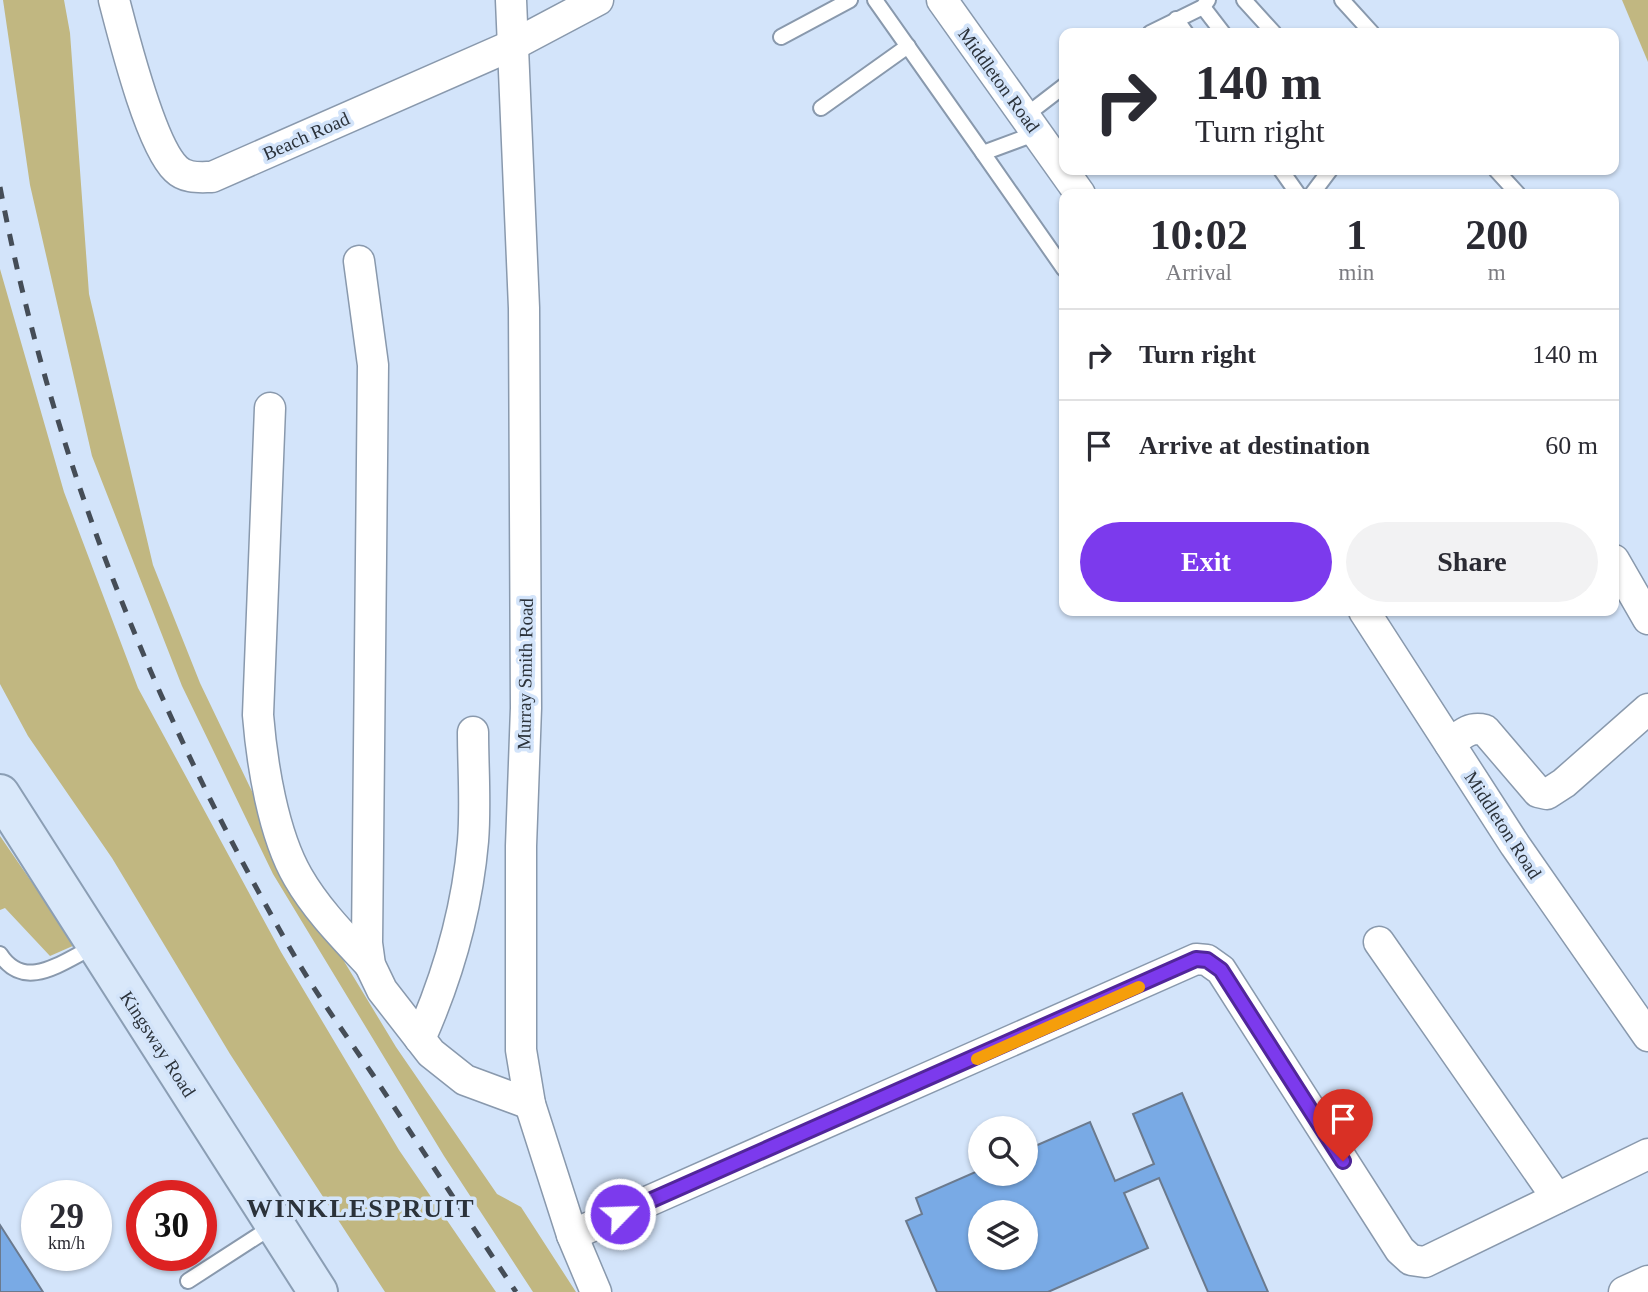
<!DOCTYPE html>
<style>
body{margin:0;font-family:Georgia,serif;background:#f2f2f3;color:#2b2b33;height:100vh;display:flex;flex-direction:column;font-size:26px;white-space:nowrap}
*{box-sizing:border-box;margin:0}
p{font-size:23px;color:#7c7c81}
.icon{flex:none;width:38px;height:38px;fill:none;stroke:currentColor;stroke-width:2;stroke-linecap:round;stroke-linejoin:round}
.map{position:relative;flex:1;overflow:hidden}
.side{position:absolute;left:1059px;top:189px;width:560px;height:427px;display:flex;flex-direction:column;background:#fff;border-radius:14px;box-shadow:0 2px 5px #0004}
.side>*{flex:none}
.banner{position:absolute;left:1059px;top:28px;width:560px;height:147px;border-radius:14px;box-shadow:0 2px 5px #0004;background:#fff;color:#2b2b33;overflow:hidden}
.tools{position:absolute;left:968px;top:1116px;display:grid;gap:14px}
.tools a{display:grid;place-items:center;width:70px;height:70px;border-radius:50%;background:#fff;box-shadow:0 2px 5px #0004;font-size:35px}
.speed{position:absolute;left:21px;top:1180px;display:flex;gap:14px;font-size:35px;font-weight:700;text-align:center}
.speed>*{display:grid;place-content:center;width:91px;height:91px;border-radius:50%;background:#fff;box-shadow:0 2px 5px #0004;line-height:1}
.speed small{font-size:18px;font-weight:400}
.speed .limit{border:10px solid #d22;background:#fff;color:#111}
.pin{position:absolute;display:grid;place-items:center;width:60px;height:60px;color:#fff;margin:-72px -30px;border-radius:50% 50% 50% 0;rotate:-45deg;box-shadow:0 0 7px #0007}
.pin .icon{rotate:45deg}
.me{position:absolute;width:77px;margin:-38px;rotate:66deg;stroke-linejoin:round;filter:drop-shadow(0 0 5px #0008)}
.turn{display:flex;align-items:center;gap:24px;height:147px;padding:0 21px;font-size:32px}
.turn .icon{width:91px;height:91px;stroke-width:2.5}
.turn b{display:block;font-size:49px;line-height:60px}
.eta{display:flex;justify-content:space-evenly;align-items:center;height:119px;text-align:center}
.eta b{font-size:42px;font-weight:700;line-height:49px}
.primary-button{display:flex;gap:14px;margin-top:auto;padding:14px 21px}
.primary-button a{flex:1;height:80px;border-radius:42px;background:#7c3aed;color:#fff;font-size:28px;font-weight:700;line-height:80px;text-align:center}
.primary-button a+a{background:#f2f2f3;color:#2b2b33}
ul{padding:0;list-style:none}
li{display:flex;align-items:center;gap:21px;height:91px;padding:0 21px;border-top:2px solid #e1e1e2}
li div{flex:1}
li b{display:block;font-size:26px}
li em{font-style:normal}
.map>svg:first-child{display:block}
</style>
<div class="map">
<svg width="1648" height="1292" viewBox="0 0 1648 1292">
<rect width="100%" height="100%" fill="#d3e4fa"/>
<g fill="#c1b781">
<path d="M3,0H64L70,33L89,294L153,565L200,683L293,877L396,1047L497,1194L521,1207L576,1292H533L444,1156L273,874L182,686L92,456L30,185Z"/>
<path d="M1622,0H1648V62Z"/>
<path d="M0,269L64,492L138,688L281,952L399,1150L496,1292H385L230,1054L112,858L28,736L0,684Z"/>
<path d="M0,836L75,945L50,956L5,908L0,910Z"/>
</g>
<g fill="#79aae5" stroke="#6b7a8e" stroke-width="2" fill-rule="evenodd">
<path d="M1182,1093L1268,1292H1208L1159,1178L1124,1193L1148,1248L1048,1292H937L906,1221L922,1214L916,1198L980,1170V1174H1026V1150L1090,1122L1115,1181L1154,1164L1133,1114ZM980,1213H1026V1258H980Z"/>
<path d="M0,1225L43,1292H0Z"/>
</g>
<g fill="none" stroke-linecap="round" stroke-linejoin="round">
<g stroke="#8999ad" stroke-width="18">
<g id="service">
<path d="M875,0L983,153L1037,133"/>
<path d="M1244,0L1274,33"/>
<path d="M1342,0L1372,33"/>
<path d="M1203,7L1223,33"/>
<path d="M1176,19L1186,33"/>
<path d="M1150,33L1203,7L1208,0"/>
<path d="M781,37L850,0"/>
<path d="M821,108L908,46"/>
<path d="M1025,116L1064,86"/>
<path d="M983,153L1064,269"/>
<path d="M1281,170L1298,194"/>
<path d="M1496,170L1518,194"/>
<path d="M1312,194L1330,170"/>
<path d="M0,954C25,993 63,961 95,946"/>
<path d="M188,1281L273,1226"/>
</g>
</g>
<g stroke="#8999ad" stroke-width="33">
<g id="minor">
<path d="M114,0C124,38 150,144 176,169C186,179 200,177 212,177L515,44L598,0"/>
<path d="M511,0L524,308L526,708L521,846V1050L530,1104L572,1235L596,1292"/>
<path d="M942,0L1080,194"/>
<path d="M359,261L373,365L367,943L370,965L382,990L431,1053L465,1080L530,1104"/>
<path d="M270,408L258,715C262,764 273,834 298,877C317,910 344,937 370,965"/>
<path d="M1614,560L1648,619"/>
<path d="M1364,611L1515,845L1648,1036"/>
<path d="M1450,744C1461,735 1469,726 1485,730L1538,792L1547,794L1564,783L1648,709"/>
<path d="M1379,942L1557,1198"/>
<path d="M420,1039C448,976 467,910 473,841C476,805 473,768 473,732"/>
<path d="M572,1235L1196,959L1207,960L1221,970L1400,1250L1411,1260L1425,1262L1648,1154"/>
<path d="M1624,1292L1648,1281"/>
</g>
</g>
<g stroke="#8b9eb4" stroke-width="42">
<path id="primary" d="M0,794L318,1292"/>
</g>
<use href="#service" stroke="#fff" stroke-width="14"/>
<use href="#minor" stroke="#fff" stroke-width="30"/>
<use href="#primary" stroke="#d9e8fa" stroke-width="38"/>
<path stroke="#454d57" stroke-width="5" stroke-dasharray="12 12" stroke-linecap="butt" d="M0,187C52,461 158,721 298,962C321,1001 348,1038 373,1075C421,1148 468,1220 516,1292"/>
</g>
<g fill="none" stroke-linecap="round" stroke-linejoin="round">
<g stroke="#51269a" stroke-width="18">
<path id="route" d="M620,1214L1196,959L1207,960L1221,970L1343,1161"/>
</g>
<use href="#route" stroke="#7c3aed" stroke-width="12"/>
<path stroke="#f59e0b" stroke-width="12" d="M977,1059L1139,987"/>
</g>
<g text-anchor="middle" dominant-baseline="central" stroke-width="7" stroke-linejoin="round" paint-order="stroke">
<g font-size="19" fill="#2b323a" stroke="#d3e4fa">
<text transform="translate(999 80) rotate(54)">Middleton Road</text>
<text transform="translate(306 136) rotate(-24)">Beach Road</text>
<text transform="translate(525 674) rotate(-89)">Murray Smith Road</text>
<text transform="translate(1503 825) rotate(57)">Middleton Road</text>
<text transform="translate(158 1044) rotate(57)">Kingsway Road</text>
</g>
<g font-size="26" font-weight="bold" letter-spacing="2" fill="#2b323a" stroke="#d3e4fa">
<text x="361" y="1208">WINKLESPRUIT</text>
</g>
</g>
</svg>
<div class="tools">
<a><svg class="icon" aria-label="search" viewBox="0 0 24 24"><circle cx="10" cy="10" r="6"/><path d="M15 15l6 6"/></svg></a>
<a><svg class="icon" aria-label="layers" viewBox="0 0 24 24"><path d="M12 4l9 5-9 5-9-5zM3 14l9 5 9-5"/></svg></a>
</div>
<div class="speed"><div>29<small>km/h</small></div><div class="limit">30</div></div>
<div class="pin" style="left:1343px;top:1161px;background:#d93025"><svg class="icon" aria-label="arrive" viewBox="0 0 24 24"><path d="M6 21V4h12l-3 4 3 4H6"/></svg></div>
<svg class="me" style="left:620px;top:1214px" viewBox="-20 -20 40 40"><circle r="17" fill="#7c3aed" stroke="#fff" stroke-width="3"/><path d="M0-11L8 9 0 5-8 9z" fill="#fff"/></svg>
<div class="banner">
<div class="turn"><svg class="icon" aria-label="right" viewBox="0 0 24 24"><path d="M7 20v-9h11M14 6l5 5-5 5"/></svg><div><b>140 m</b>Turn right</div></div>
</div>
<section class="side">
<div class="eta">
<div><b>10:02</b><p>Arrival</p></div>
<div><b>1</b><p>min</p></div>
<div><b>200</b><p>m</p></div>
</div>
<ul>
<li><svg class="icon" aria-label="right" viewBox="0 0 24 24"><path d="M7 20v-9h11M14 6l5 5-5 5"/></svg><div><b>Turn right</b></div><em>140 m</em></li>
<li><svg class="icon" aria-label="arrive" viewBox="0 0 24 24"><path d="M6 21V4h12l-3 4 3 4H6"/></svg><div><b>Arrive at destination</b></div><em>60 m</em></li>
</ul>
<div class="primary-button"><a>Exit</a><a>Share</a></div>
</section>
</div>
